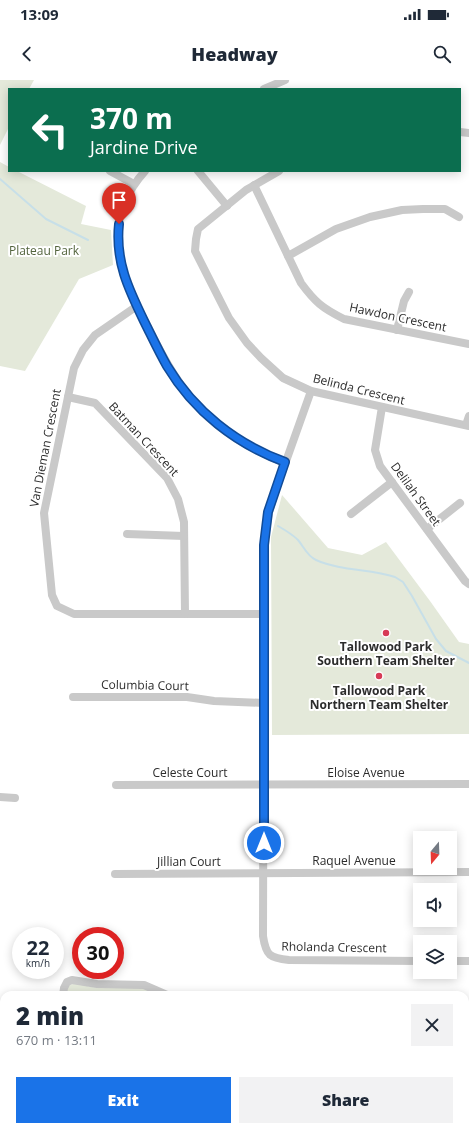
<!DOCTYPE html>
<meta charset="utf-8">
<style>
body{margin:0;font-family:"Open Sans",sans-serif;background:#f2f2f3;color:#1f2937;height:100vh;display:flex;flex-direction:column;font-size:15px;white-space:nowrap}
*{box-sizing:border-box;margin:0}
p{font-size:13px;color:#747a83}
.icon{flex:none;width:22px;height:22px;fill:none;stroke:currentColor;stroke-width:2;stroke-linecap:round;stroke-linejoin:round}
.map{position:relative;flex:1;overflow:hidden}
.sheet{position:absolute;left:0px;top:911px;width:469px;height:140px;display:flex;flex-direction:column;background:#fff;border-radius:12px 12px 0 0;box-shadow:0 2px 10px #0003}
.sheet>*{flex:none}
.guide{position:absolute;left:8px;top:8px;width:453px;height:84px;border-radius:0px;box-shadow:0 2px 10px #0003;background:#0b6e4f;color:#fff;overflow:hidden}
.needle{width:26px;rotate:199deg}
.buttons{position:absolute;left:413px;top:751px;display:grid;gap:8px}
.buttons a{display:grid;place-items:center;width:44px;height:44px;border-radius:0px;background:#fff;box-shadow:0 2px 10px #0003;font-size:20px}
.speed{position:absolute;left:12px;top:847px;display:flex;gap:8px;font-size:20px;font-weight:700;text-align:center}
.speed>*{display:grid;place-content:center;width:52px;height:52px;border-radius:50%;background:#fff;box-shadow:0 2px 10px #0003;line-height:1}
.speed small{font-size:10px;font-weight:400}
.speed .limit{border:6px solid #d22;background:#fff;color:#111}
.pin{position:absolute;display:grid;place-items:center;width:34px;height:34px;color:#fff;margin:-41px -17px;border-radius:50% 50% 50% 0;rotate:-45deg;box-shadow:0 0 4px #0007}
.pin .icon{rotate:45deg}
.me{position:absolute;width:44px;margin:-22px;rotate:0deg;stroke-linejoin:round;filter:drop-shadow(0 0 3px #0008)}
.turn{display:flex;align-items:center;gap:14px;height:84px;padding:0 16px;font-size:18px}
.turn .icon{width:52px;height:52px;stroke-width:2.5}
.turn b{display:block;font-size:28px;line-height:34px}
.round{display:grid;place-items:center;flex:none;width:42px;height:42px;border-radius:0px;background:#f2f2f3}
.overview{display:flex;align-items:center;justify-content:space-between;height:68px;padding:0 16px}
h1{font-size:24px;font-weight:800;line-height:30px}
.primary-button{display:flex;gap:8px;margin-top:auto;padding:8px 16px}
.primary-button a{flex:1;height:46px;border-radius:0px;background:#1a73e8;color:#fff;font-size:16px;font-weight:800;line-height:46px;text-align:center}
.primary-button a+a{background:#f2f2f3;color:#1f2937}
.status{display:flex;justify-content:space-between;align-items:center;height:28px;padding:0 20px;background:#fff;direction:ltr}
.status svg{height:11px;fill:currentColor}
header{display:flex;justify-content:space-between;align-items:center;height:52px;padding:0 16px;background:#fff;font-size:18px;font-weight:800}
.map>svg:first-child{display:block}
</style>
<div class="status"><b>13:09</b><svg viewBox="0 0 49 12"><path d="M0 12V9h3v3zM5 12V6h3v6zM10 12V3h3v9zM15 12V0h3v12zM26 1h20v11H26zM47 4h2v5h-2z"/></svg></div>
<header><svg class="icon" aria-label="back" viewBox="0 0 24 24"><path d="M15 5l-7 7 7 7"/></svg>Headway<svg class="icon" aria-label="search" viewBox="0 0 24 24"><circle cx="10" cy="10" r="6"/><path d="M15 15l6 6"/></svg></header>
<div class="map">
<svg width="469" height="1051" viewBox="0 0 469 1051">
<rect width="100%" height="100%" fill="#fff"/>
<g fill="#e4e9da">
<path d="M0,0H34L29,9H9V47L0,65Z"/>
<path d="M0,82L9,87V91H17L86,126L81,144L111,150L113,185L79,199L25,291L0,286Z"/>
<path d="M282,415L328,468L362,475L386,462L430,521L459,562L469,564V654L272,655L271,457Z"/>
<path d="M76,903C80,904 86,906 91,907C116,910 137,902 161,915H68L66,910L67,906Z"/>
</g>
<g fill="none" stroke-linecap="round" stroke-linejoin="round">
<g stroke="#c7dfe8" stroke-width="2">
<path d="M0,99L46,139L88,160"/>
<path d="M278,446C285,450 292,454 298,460C304,467 307,476 316,480C341,491 370,489 395,497L403,502L412,516L436,559L446,571L469,583"/>
</g>
<g stroke="#c9c9c9" stroke-width="8">
<path d="M264,9L285,0"/>
<path d="M460,52L469,53"/>
<path d="M110,91L134,104"/>
<path d="M145,91C128,110 117,134 118,160C118,191 133,219 147,245C164,279 181,311 209,338C231,358 257,372 285,383"/>
<path d="M198,91L227,126"/>
<path d="M279,91L246,110L198,149L196,159L195,171L229,238L247,263L261,278L283,298L311,311L469,346"/>
<path d="M254,105L301,203C315,222 322,228 344,239L469,264"/>
<path d="M288,176L336,149L370,137L402,130L423,129H445L459,137"/>
<path d="M137,226L95,255L83,270L74,288L44,433L52,515L57,526L74,534H264"/>
<path d="M397,250L404,221L409,212"/>
<path d="M311,311L274,415L269,432L264,465L263,856C266,876 270,878 289,880L420,881"/>
<path d="M68,317L95,323L167,398L178,419L184,442L185,534"/>
<path d="M382,327L375,370L380,386L465,501L469,504"/>
<path d="M466,345L469,336"/>
<path d="M351,434L392,402"/>
<path d="M427,449L460,423"/>
<path d="M127,454L184,456"/>
<path d="M73,617H187L214,621L264,623"/>
<path d="M116,705L469,704"/>
<path d="M0,717L15,718"/>
<path d="M115,794L469,792"/>
<path d="M450,881H469"/>
<path d="M63,915L64,908L67,902L72,900L97,904L144,905L167,915"/>
<path d="M465,991H469"/>
<path d="M271,1047V1051"/>
<path d="M380,1047V1051"/>
</g>
<g stroke="#a4a4a4" stroke-width="10">
<path d="M0,966L4,968"/>
<path d="M0,991L4,989"/>
<path d="M0,998L4,1005"/>
<path d="M17,1047L19,1051"/>
<path d="M30,1047L32,1051"/>
</g>
</g>
<g fill="none" stroke-linecap="round" stroke-linejoin="round">
<g stroke="#114b97" stroke-width="10">
<path id="route" d="M119,144C115,182 129,210 145,243C152,257 159,272 167,286C194,331 236,364 285,382L268,432L264,465V763"/>
</g>
<use href="#route" stroke="#1a73e8" stroke-width="7"/>
</g>
<g fill="#d73a56" stroke="#fff" stroke-width="1.5">
<circle cx="386" cy="553" r="4"/>
<circle cx="379" cy="596" r="4"/>
</g>
<g text-anchor="middle" dominant-baseline="central" stroke-width="4" stroke-linejoin="round" paint-order="stroke">
<g font-size="12" fill="#53643d" stroke="#fff">
<text x="44" y="170">Plateau Park</text>
</g>
<g font-size="12" fill="#2c2c2c" stroke="#fff">
<text transform="translate(398 237) rotate(12)">Hawdon Crescent</text>
<text transform="translate(359 309) rotate(14)">Belinda Crescent</text>
<text transform="translate(144 359) rotate(47)">Batman Crescent</text>
<text transform="translate(45 368) rotate(-79)">Van Dieman Crescent</text>
<text transform="translate(416 414) rotate(54)">Delilah Street</text>
<text transform="translate(145 605) rotate(1)">Columbia Court</text>
<text x="190" y="692">Celeste Court</text>
<text x="366" y="692">Eloise Avenue</text>
<text x="354" y="780">Raquel Avenue</text>
<text x="189" y="781">Jillian Court</text>
<text transform="translate(334 867) rotate(1)">Rholanda Crescent</text>
</g>
<g font-size="12" font-weight="bold" fill="#2c2c2c" stroke="#fff">
<text x="386" y="566">Tallowood Park<tspan x="386" dy="14">Southern Team Shelter</tspan></text>
<text x="379" y="610">Tallowood Park<tspan x="379" dy="14">Northern Team Shelter</tspan></text>
</g>
</g>
</svg>
<div class="buttons">
<a><svg class="needle" viewBox="-14 -14 28 28"><path d="M0-13l5 13h-10z" fill="#e53935"/><path d="M0 13l5-13h-10z" fill="#747a83"/></svg></a>
<a><svg class="icon" aria-label="sound" viewBox="0 0 24 24"><path d="M4 9h4l5-4v14l-5-4H4zM17 9q2 3 0 6"/></svg></a>
<a><svg class="icon" aria-label="layers" viewBox="0 0 24 24"><path d="M12 4l9 5-9 5-9-5zM3 14l9 5 9-5"/></svg></a>
</div>
<div class="speed"><div>22<small>km/h</small></div><div class="limit">30</div></div>
<div class="pin" style="left:119px;top:144px;background:#d93025"><svg class="icon" aria-label="arrive" viewBox="0 0 24 24"><path d="M6 21V4h12l-3 4 3 4H6"/></svg></div>
<svg class="me" style="left:264px;top:763px" viewBox="-20 -20 40 40"><circle r="17" fill="#1a73e8" stroke="#fff" stroke-width="3"/><path d="M0-11L8 9 0 5-8 9z" fill="#fff"/></svg>
<div class="guide">
<div class="turn"><svg class="icon" aria-label="left" viewBox="0 0 24 24"><path d="M17 20v-9H6M10 6l-5 5 5 5"/></svg><div><b>370 m</b>Jardine Drive</div></div>
</div>
<section class="sheet">
<div class="overview"><div><h1>2 min</h1><p>670 m · 13:11</p></div><a class="round"><svg class="icon" aria-label="close" viewBox="0 0 24 24"><path d="M6 6l12 12M18 6L6 18"/></svg></a></div>
<div class="primary-button"><a>Exit</a><a>Share</a></div>
</section>
</div>
